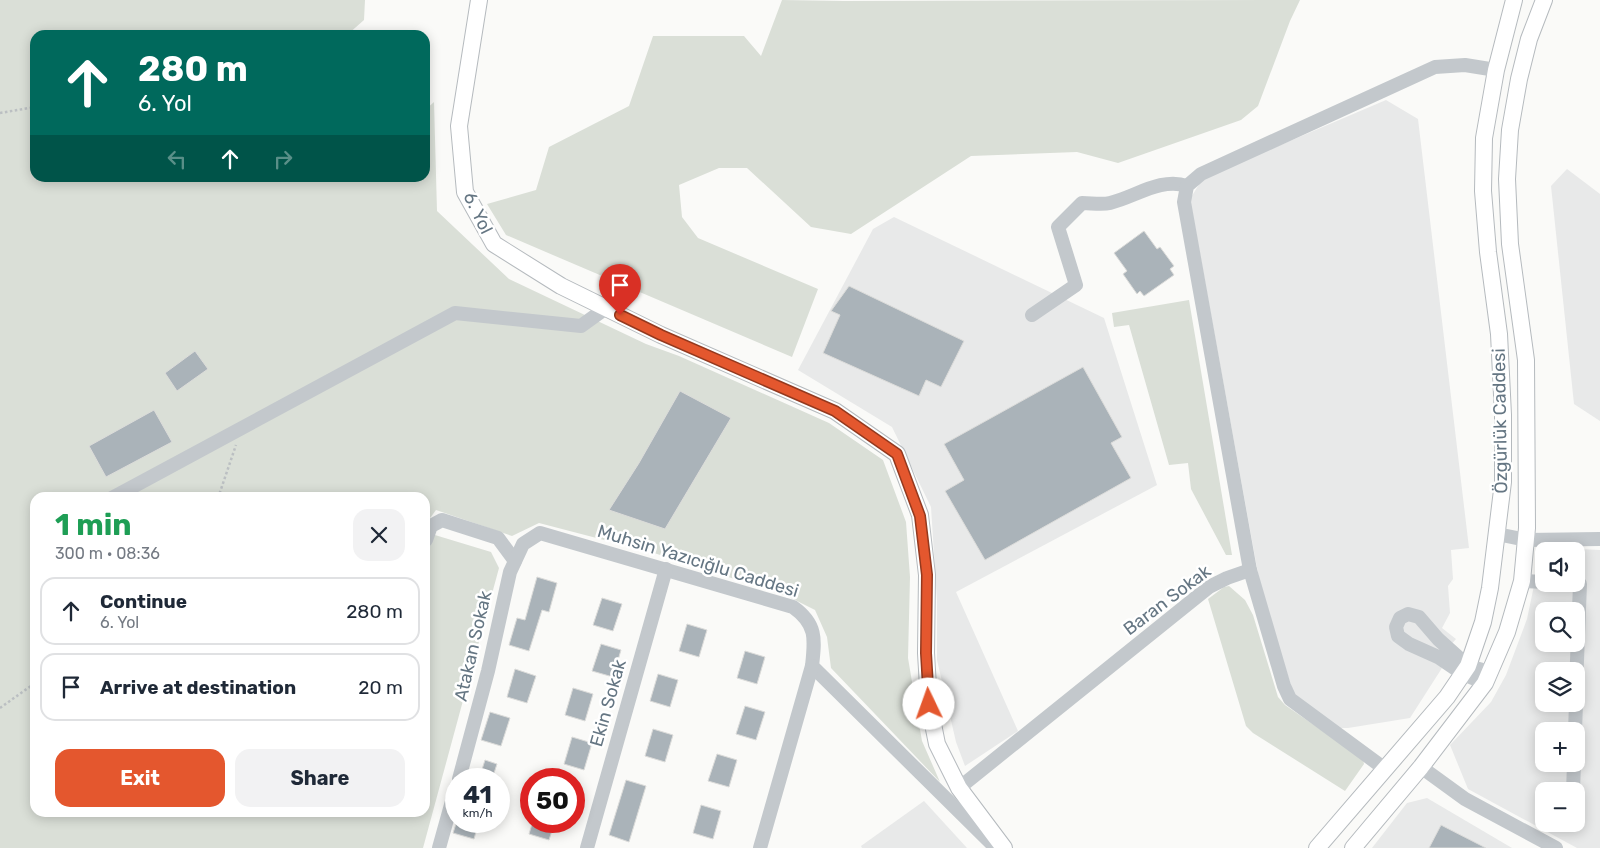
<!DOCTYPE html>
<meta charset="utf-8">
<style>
body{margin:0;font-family:Rubik,sans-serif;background:#f2f2f3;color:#1f2937;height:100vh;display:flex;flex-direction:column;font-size:19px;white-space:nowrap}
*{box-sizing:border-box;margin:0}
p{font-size:16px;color:#747a83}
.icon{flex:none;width:28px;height:28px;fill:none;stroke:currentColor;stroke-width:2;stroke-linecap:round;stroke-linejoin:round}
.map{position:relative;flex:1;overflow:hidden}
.side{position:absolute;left:30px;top:492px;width:400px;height:325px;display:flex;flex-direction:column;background:#fff;border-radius:15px;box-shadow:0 2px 12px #0003}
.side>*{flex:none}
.top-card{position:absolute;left:30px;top:30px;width:400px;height:152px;border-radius:15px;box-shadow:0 2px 12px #0003;background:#00695c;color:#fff;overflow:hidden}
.controls{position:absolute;left:1535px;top:542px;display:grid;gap:10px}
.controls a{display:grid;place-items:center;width:50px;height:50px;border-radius:10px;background:#fff;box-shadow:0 2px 12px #0003;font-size:25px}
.speed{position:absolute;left:445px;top:768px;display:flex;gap:10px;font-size:25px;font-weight:700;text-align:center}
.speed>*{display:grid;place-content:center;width:65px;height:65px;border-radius:50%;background:#fff;box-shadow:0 2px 12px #0003;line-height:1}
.speed small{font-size:12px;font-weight:400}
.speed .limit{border:8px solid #d22;background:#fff;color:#111}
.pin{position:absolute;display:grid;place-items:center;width:42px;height:42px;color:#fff;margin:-51px -21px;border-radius:50% 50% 50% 0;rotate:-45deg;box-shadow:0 0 5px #0007}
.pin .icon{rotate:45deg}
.me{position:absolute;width:55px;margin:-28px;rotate:357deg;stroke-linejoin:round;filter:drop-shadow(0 0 4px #0008)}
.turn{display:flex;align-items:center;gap:18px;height:105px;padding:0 25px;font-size:22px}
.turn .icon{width:65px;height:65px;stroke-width:2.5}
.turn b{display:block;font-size:35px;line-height:42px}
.lanes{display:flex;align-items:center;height:48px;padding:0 25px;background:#0003;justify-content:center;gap:25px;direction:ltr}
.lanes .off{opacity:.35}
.round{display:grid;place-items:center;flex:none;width:52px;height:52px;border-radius:15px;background:#f2f2f3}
.headline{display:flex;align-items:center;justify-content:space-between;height:85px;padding:0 25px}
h1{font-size:30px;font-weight:700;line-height:38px;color:#1e9e55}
.button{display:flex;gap:10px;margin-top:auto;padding:10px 25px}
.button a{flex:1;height:58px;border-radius:15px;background:#e4572e;color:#fff;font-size:20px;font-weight:700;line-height:58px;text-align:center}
.button a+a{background:#f2f2f3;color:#1f2937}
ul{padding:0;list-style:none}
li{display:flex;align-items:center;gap:15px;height:68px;margin:0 10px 8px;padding:0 15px;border:2px solid #e0e1e3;border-radius:15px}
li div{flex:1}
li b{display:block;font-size:19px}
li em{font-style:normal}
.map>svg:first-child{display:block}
</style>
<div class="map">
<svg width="1600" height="848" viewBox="0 0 1600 848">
<rect width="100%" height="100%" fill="#fafaf8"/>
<g fill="#e8e9e9" fill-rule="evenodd">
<path d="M1386,100L1418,119L1469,548L1451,550L1453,579L1448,586L1450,613L1442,628L1456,639L1436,662L1442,668L1410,718L1348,728H1339L1298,700L1293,692L1261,590L1190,199L1203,178Z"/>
<path d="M1567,169L1600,194V421L1574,404L1551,186Z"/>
<path d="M894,217L1104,318L1157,485L956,592L1018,731L965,766L956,742L937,660V601L931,507L892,427L798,370L873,229Z"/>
<path d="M1579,549L1600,550V848H1577L1468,789L1450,745L1491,702L1506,675L1527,619L1540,557L1544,558V584H1576V551H1575ZM1544,611H1576V644H1544ZM1544,671H1576V704H1544ZM1544,731H1576V764H1544ZM1544,791H1576V824H1544Z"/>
<path d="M1427,798L1512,848H1372L1407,803Z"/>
<path d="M924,801L967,848H862L861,846Z"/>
</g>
<g fill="#dadfd7">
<path d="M0,0H365L364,20L347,35H35V178H425V110L434,102L437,211L509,279L646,344L679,356L829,423L883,460L906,522L910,577L908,658L922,741L940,782L831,668L827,637L815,610L787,596L654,553L539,523L512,536L436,510L425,525V498H35V812H425V532L491,552L499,568L423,848H0Z"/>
<path d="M782,0L844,1L1300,0L1290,21L1258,106L1241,120L1118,163L1077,152L971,156L851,234L811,227L747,168H719L679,185L682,217L698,238L818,289L792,357L506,235L487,204L536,190L549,147L629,106L653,36H744L761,56Z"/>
<path d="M1189,300L1232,555H1226L1191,489L1188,463L1169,465L1129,325L1114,327L1112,313Z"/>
<path d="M1229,586L1245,600L1253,615L1278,697L1285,705L1363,759L1364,764L1345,791L1253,733L1246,726L1208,599L1224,587Z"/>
</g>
<g fill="#aab3b9" stroke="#dcdcda">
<path d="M1144,231L1157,249L1160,247L1174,266L1170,269L1174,275L1144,296L1140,291L1137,294L1123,274L1127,271L1114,253Z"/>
<path d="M849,286L964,341L941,387L926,380L919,396L823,353L840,315L831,311Z"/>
<path d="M195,351L208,369L177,391L165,373Z"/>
<path d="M1083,367L1122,437L1111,443L1131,478L985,560L945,491L964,480L944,444Z"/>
<path d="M680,391L731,418L665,529L609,510L639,463Z"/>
<path d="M154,410L172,442L106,477L89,446Z"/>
<path d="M537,577L557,583L549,612L542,610L529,651L509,645L517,618L525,620Z"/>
<path d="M602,598L622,604L613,631L593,625Z"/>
<path d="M687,624L707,630L699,657L679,651Z"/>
<path d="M601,644L621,650L613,677L592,671Z"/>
<path d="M745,651L765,657L757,684L737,678Z"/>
<path d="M515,669L536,676L527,703L507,697Z"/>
<path d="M658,674L678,680L670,707L650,701Z"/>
<path d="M573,688L593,694L585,721L565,715Z"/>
<path d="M745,706L765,712L756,740L736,734Z"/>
<path d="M490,712L510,718L501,746L481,740Z"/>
<path d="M653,729L673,735L665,762L645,756Z"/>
<path d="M572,737L592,743L584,770L564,764Z"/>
<path d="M717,754L737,760L729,787L708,781Z"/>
<path d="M485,760L497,764L492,779H479Z"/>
<path d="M626,780L646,786L629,842L609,835Z"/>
<path d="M701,805L721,811L713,839L693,833Z"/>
<path d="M457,821H479L474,839L453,833Z"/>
<path d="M533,821H555L549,840L529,834Z"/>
<path d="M1441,825L1486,848H1429Z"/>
</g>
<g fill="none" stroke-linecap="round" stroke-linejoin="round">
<g stroke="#b5babe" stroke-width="18">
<g id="major">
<path d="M479,0L459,126L465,192L494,244L561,286L661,335L835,411L897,454L920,515L927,575L926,653L929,704L937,744L959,788L1004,848"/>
<path d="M1317,848L1447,697L1468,666L1483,622L1490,588L1503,482V415L1499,334L1488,252L1483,191L1484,138L1496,70L1514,0"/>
<path d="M1353,848L1421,767L1485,683L1507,632L1522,581L1527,528L1526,360L1510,244L1507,179L1510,130L1519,79L1529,39L1544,0"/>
</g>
</g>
<g stroke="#bbbfc2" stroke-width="2.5" stroke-dasharray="2.5 2.5" stroke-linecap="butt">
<path d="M0,113L35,107"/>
<path d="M218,498L236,445"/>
<path d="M0,708L35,683"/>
</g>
<g stroke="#c3c8cc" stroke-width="14">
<path d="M1032,315L1076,285L1058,227L1082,203C1091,203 1102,205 1110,203C1135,197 1161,177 1187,186"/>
<path d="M112,498L455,313L581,326L606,308"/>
<path d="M1497,534L1526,540L1600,539"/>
<path d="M426,540L431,526L442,520L498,538L515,561"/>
<path d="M1250,570L1184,202L1187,186L1201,174L1435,67L1465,65L1496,70"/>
<path d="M1522,581L1544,582"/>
<path d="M1574,584H1580L1576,686"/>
<path d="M1485,683L1463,674L1438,657L1409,644L1398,636L1396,627L1400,618L1408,614L1419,617L1438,639L1468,666L1490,672"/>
<path d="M1575,731L1576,704"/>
<path d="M1421,767L1465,799L1556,848"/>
<path d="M459,779L488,671L510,572L523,544L540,533L793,607C817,624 815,639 812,666L996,848"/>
<path d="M959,788L1209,587L1227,578L1250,570L1284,686L1290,699L1385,769"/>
<path d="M1573,791L1574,764"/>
<path d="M439,848L456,787"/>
<path d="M587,848L666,569"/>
<path d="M760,848L812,666"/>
</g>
<use href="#major" stroke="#fff" stroke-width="16"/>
</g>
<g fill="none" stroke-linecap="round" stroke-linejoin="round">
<g stroke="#94391e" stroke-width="12">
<path id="route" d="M620,315L661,335L835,411L897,454L920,516L927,575L926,653L929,704"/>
</g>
<use href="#route" stroke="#e4572e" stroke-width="9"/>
</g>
<g text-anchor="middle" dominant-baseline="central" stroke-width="5" stroke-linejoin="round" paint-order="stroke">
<g font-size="18" fill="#657683" stroke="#fff">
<text transform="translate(478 213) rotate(64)">6. Yol</text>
<text transform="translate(1500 421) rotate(-91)">Özgürlük Caddesi</text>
<text transform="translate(698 561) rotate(17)">Muhsin Yazıcığlu Caddesi</text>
<text transform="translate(1167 600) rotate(-37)">Baran Sokak</text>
<text transform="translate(473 646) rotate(-77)">Atakan Sokak</text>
<text transform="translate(608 703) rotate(-74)">Ekin Sokak</text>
</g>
</g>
</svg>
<div class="controls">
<a><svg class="icon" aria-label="sound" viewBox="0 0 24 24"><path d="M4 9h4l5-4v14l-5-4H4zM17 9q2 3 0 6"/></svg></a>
<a><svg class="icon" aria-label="search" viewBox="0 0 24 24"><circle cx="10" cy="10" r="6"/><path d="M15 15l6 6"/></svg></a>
<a><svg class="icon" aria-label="layers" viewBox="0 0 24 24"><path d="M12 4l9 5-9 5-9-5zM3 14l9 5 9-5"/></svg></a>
<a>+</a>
<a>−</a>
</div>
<div class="speed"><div>41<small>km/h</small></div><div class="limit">50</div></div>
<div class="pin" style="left:620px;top:315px;background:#d93025"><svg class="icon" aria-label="arrive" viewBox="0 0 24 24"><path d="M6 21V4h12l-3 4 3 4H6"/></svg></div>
<svg class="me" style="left:929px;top:704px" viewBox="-20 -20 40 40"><circle r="19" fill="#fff"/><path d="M0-13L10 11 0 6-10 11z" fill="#e4572e"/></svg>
<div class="top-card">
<div class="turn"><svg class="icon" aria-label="ahead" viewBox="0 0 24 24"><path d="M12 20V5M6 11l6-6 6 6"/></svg><div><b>280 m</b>6. Yol</div></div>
<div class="lanes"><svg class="icon off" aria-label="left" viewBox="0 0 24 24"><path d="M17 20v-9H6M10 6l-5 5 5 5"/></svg><svg class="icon" aria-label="ahead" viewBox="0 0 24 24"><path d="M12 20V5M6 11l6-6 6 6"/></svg><svg class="icon off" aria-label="right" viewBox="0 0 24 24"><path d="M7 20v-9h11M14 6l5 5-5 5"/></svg></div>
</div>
<section class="side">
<div class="headline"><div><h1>1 min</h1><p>300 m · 08:36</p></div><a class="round"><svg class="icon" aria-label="close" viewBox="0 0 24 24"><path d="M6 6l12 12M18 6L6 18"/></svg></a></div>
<ul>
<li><svg class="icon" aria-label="ahead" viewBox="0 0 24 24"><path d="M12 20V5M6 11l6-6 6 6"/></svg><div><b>Continue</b><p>6. Yol</p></div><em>280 m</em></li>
<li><svg class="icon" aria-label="arrive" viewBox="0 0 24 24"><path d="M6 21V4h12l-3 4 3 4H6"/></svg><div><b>Arrive at destination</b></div><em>20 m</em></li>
</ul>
<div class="button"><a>Exit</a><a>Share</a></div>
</section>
</div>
